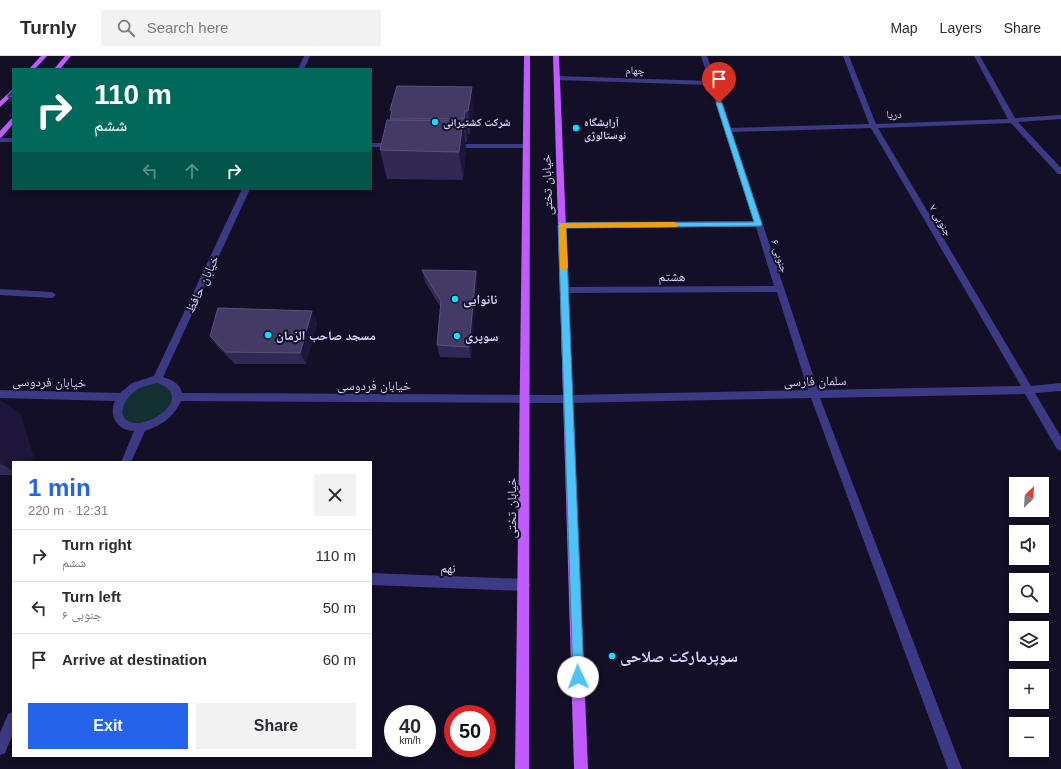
<!DOCTYPE html>
<meta charset="utf-8">
<style>
body{margin:0;font-family:Arial,"Noto Naskh Arabic",sans-serif;background:#f2f2f3;color:#2b2b33;height:100vh;display:flex;flex-direction:column;font-size:15px;white-space:nowrap}
*{box-sizing:border-box;margin:0}
p{font-size:13px;color:#7c7c81}
.icon{flex:none;width:22px;height:22px;fill:none;stroke:currentColor;stroke-width:2;stroke-linecap:round;stroke-linejoin:round}
.map{position:relative;flex:1;overflow:hidden}
.details{position:absolute;left:12px;top:405px;width:360px;height:296px;display:flex;flex-direction:column;background:#fff;border-radius:0px;box-shadow:0 2px 6px #0003}
.details>*{flex:none}
.top-card{position:absolute;left:12px;top:12px;width:360px;height:122px;border-radius:0px;box-shadow:0 2px 6px #0003;background:#00695c;color:#fff;overflow:hidden}
.needle{width:26px;rotate:25deg}
.buttons{position:absolute;left:1009px;top:421px;display:grid;gap:8px}
.buttons a{display:grid;place-items:center;width:40px;height:40px;border-radius:0px;background:#fff;box-shadow:0 2px 6px #0003;font-size:20px}
.speed{position:absolute;left:384px;top:649px;display:flex;gap:8px;font-size:20px;font-weight:700;text-align:center}
.speed>*{display:grid;place-content:center;width:52px;height:52px;border-radius:50%;background:#fff;box-shadow:0 2px 6px #0003;line-height:1}
.speed small{font-size:10px;font-weight:400}
.speed .limit{border:6px solid #d22;background:#fff;color:#111}
.pin{position:absolute;display:grid;place-items:center;width:34px;height:34px;color:#fff;margin:-41px -17px;border-radius:50% 50% 50% 0;rotate:-45deg;box-shadow:0 0 4px #0007}
.pin .icon{rotate:45deg}
.me{position:absolute;width:44px;margin:-22px;rotate:358deg;stroke-linejoin:round;filter:drop-shadow(0 0 3px #0008)}
.turn{display:flex;align-items:center;gap:14px;height:84px;padding:0 16px;font-size:18px}
.turn .icon{width:52px;height:52px;stroke-width:2.5}
.turn b{display:block;font-size:28px;line-height:34px}
.lanes{display:flex;align-items:center;height:38px;padding:0 16px;background:#0003;justify-content:center;gap:20px;direction:ltr}
.lanes .off{opacity:.35}
.round{display:grid;place-items:center;flex:none;width:42px;height:42px;border-radius:0px;background:#f2f2f3}
.head{display:flex;align-items:center;justify-content:space-between;height:68px;padding:0 16px}
h1{font-size:24px;font-weight:800;line-height:30px;color:#2563eb}
.cta{display:flex;gap:8px;margin-top:auto;padding:8px 16px}
.cta a{flex:1;height:46px;border-radius:0px;background:#2563eb;color:#fff;font-size:16px;font-weight:800;line-height:46px;text-align:center}
.cta a+a{background:#f2f2f3;color:#2b2b33}
ul{padding:0;list-style:none}
li{display:flex;align-items:center;gap:12px;height:52px;padding:0 16px;border-top:1px solid #e1e1e2}
li div{flex:1}
li b{display:block;font-size:15px}
li em{font-style:normal}
header{display:flex;align-items:center;gap:24px;box-sizing:border-box;height:56px;padding:0 20px;background:#fff;border-bottom:1px solid #e1e1e2}
header strong{font-size:19px}
nav{display:flex;gap:22px;margin-inline-start:auto;font-size:14px}
.search{width:280px;height:36px;background:#f2f2f3;display:flex;align-items:center;gap:10px;box-sizing:border-box;padding:0 14px;border-radius:0px;color:#7c7c81;font-size:15px}
.map>svg:first-child{display:block}
</style>
<header>
<strong>Turnly</strong>
<div class="search"><svg class="icon" aria-label="search" viewBox="0 0 24 24"><circle cx="10" cy="10" r="6"/><path d="M15 15l6 6"/></svg>Search here</div>
<nav><a>Map</a><a>Layers</a><a>Share</a></nav>
</header>
<div class="map">
<svg width="1061" height="713" viewBox="0 0 1061 713">
<rect width="100%" height="100%" fill="#130f26"/>
<path fill="#12302f" d="M157,323L177,336L162,364L124,369L118,349L122,341Z"/>
<g fill="none" stroke-linecap="round" stroke-linejoin="round">
<g fill="#3d3a85" fill-rule="evenodd">
<path d="M304,0H310L304,13H298Z"/>
<path d="M701,0H707L731,72L869,68L843,0H849L876,68L1008,63L974,0H980L1015,62L1061,59V63L1018,66L1061,112V118H1058L1011,67L878,72L1031,330L1061,327V335L1035,337L1061,381V395L1057,393L1025,338L820,342L962,713H948L811,342L569,347L181,345C173,362 162,369 145,375L131,406H121L134,375C118,375 108,360 115,345L0,342V334L120,337L132,327L154,320L242,133H250L163,321C172,324 180,327 182,337L569,339L808,334L777,236L565,237L561,234L565,231L774,230L756,171L562,172L558,169L562,166L754,165L710,29L557,24L554,22L557,20L709,25ZM871,72L1021,330L818,334L732,76ZM157,327C192,339 158,367 136,367C114,366 123,344 134,336C141,330 149,329 157,327Z"/>
<rect x="0" y="82" width="13" height="4"/>
<path d="M371,87H395L399,89L395,91H371Z"/>
<path d="M450,88H527L531,90L527,92H450Z"/>
<path d="M0,233L52,236L56,239L52,242L0,239Z"/>
<path d="M371,517L524,523L528,525L530,529L528,533L524,535L371,529Z"/>
<path d="M13,656V678L5,697L0,699V677L8,658Z"/>
</g>
<g fill="#c25bff" fill-rule="evenodd">
<path d="M41,0H47L35,13H29Z"/>
<path d="M65,0H71L60,13H54Z"/>
<path d="M524,0H530L529,713H515Z"/>
<path d="M553,0H559L588,713H574Z"/>
<path d="M13,33V39L0,51V45Z"/>
<path d="M13,62V68L2,81L0,82V75L11,63Z"/>
</g>
</g>
<g fill="#312854">
<path d="M13,34V48L7,40Z"/>
<path d="M390,54H474L470,78H468L467,86H465L466,93L463,124L387,123L380,94L390,64L391,58Z"/>
<path d="M422,214L476,215L477,228L471,302L440,301L437,289L441,252L425,226Z"/>
<path d="M312,255L317,267L306,308H235L218,291L210,280Z"/>
<path d="M0,344L20,358L33,400L30,406H13V419H0Z"/>
</g>
<g fill="#1d163a">
<path d="M472,31L474,54L470,78L468,55Z"/>
<path d="M465,55L468,78L467,86L464,63Z"/>
<path d="M463,65L466,93L463,124L459,96Z"/>
<path d="M476,215L477,228L471,302L469,291Z"/>
<path d="M312,255L317,267L306,308L300,297Z"/>
<path d="M0,344L20,358L33,400L30,406H13V415L0,407Z"/>
</g>
<g fill="#433a66" stroke="#5a527e">
<path d="M397,30L472,31L468,55H465L464,63H390L392,54H390Z"/>
<path d="M13,34V41L7,40Z"/>
<path d="M387,64L463,65L459,96L380,94Z"/>
<path d="M422,214L476,215L469,291L437,289L441,245Z"/>
<path d="M218,252L312,255L300,297L226,296L210,280Z"/>
</g>
<path fill="#4fc3f7" stroke="#337fa1" d="M717,45L722,47L762,168L761,170L566,172L584,621L583,625L578,626L574,625L573,621L558,169L562,167L754,166L716,47Z"/>
<path fill="#f59e0b" d="M674,166L677,167V171L566,172L568,212L564,215L560,212L559,167Z"/>
<g fill="#00e5ff" stroke="#130f26" stroke-width="1.5">
<circle cx="435" cy="66" r="4"/>
<circle cx="576" cy="72" r="4"/>
<circle cx="455" cy="243" r="4"/>
<circle cx="268" cy="279" r="4"/>
<circle cx="457" cy="280" r="4"/>
<circle cx="612" cy="600" r="4"/>
</g>
<g text-anchor="middle" dominant-baseline="central" stroke-width="4" stroke-linejoin="round" paint-order="stroke">
<g font-size="11" fill="#d9d4ff" stroke="#130f26">
<text transform="translate(635 14) rotate(2)">چهام</text>
<text transform="translate(894 58) rotate(-1)">دریا</text>
<text transform="translate(941 164) rotate(60)">۷ جنوبی</text>
<text transform="translate(780 200) rotate(72)">۶ جنوبی</text>
</g>
<g font-size="11" font-weight="bold" fill="#d9d4ff" stroke="#130f26" text-anchor="start">
<text x="443" y="66">شرکت کشتیرانی</text>
<text x="584" y="66">آرایشگاه<tspan x="584" dy="13">نوستالوژی</tspan></text>
</g>
<g font-size="13" fill="#d9d4ff" stroke="#130f26">
<text transform="translate(547 129) rotate(-92)">خیابان تختی</text>
<text x="672" y="220">هشتم</text>
<text transform="translate(202 228) rotate(-65)">خیابان حافظ</text>
<text transform="translate(815 325) rotate(-1)">سلمان فارسی</text>
<text transform="translate(49 326) rotate(1)">خیابان فردوسی</text>
<text x="374" y="329">خیابان فردوسی</text>
<text transform="translate(511 452) rotate(-90)">خیابان تختی</text>
<text transform="translate(448 512) rotate(2)">نهم</text>
</g>
<g font-size="13" font-weight="bold" fill="#d9d4ff" stroke="#130f26" text-anchor="start">
<text x="463" y="243">نانوایی</text>
<text x="276" y="279">مسجد صاحب الزمان</text>
<text x="465" y="280">سوپری</text>
</g>
<g font-size="16" font-weight="bold" fill="#d9d4ff" stroke="#130f26" text-anchor="start">
<text x="620" y="600">سوپرمارکت صلاحی</text>
</g>
</g>
</svg>
<div class="buttons">
<a><svg class="needle" viewBox="-14 -14 28 28"><path d="M0-13l5 13h-10z" fill="#e53935"/><path d="M0 13l5-13h-10z" fill="#7c7c81"/></svg></a>
<a><svg class="icon" aria-label="sound" viewBox="0 0 24 24"><path d="M4 9h4l5-4v14l-5-4H4zM17 9q2 3 0 6"/></svg></a>
<a><svg class="icon" aria-label="search" viewBox="0 0 24 24"><circle cx="10" cy="10" r="6"/><path d="M15 15l6 6"/></svg></a>
<a><svg class="icon" aria-label="layers" viewBox="0 0 24 24"><path d="M12 4l9 5-9 5-9-5zM3 14l9 5 9-5"/></svg></a>
<a>+</a>
<a>−</a>
</div>
<div class="speed"><div>40<small>km/h</small></div><div class="limit">50</div></div>
<div class="pin" style="left:719px;top:47px;background:#d93025"><svg class="icon" aria-label="arrive" viewBox="0 0 24 24"><path d="M6 21V4h12l-3 4 3 4H6"/></svg></div>
<svg class="me" style="left:578px;top:621px" viewBox="-20 -20 40 40"><circle r="19" fill="#fff"/><path d="M0-13L10 11 0 6-10 11z" fill="#4fc3f7"/></svg>
<div class="top-card">
<div class="turn"><svg class="icon" aria-label="right" viewBox="0 0 24 24"><path d="M7 20v-9h11M14 6l5 5-5 5"/></svg><div><b>110 m</b>ششم</div></div>
<div class="lanes"><svg class="icon off" aria-label="left" viewBox="0 0 24 24"><path d="M17 20v-9H6M10 6l-5 5 5 5"/></svg><svg class="icon off" aria-label="ahead" viewBox="0 0 24 24"><path d="M12 20V5M6 11l6-6 6 6"/></svg><svg class="icon" aria-label="right" viewBox="0 0 24 24"><path d="M7 20v-9h11M14 6l5 5-5 5"/></svg></div>
</div>
<section class="details">
<div class="head"><div><h1>1 min</h1><p>220 m · 12:31</p></div><a class="round"><svg class="icon" aria-label="close" viewBox="0 0 24 24"><path d="M6 6l12 12M18 6L6 18"/></svg></a></div>
<ul>
<li><svg class="icon" aria-label="right" viewBox="0 0 24 24"><path d="M7 20v-9h11M14 6l5 5-5 5"/></svg><div><b>Turn right</b><p>ششم</p></div><em>110 m</em></li>
<li><svg class="icon" aria-label="left" viewBox="0 0 24 24"><path d="M17 20v-9H6M10 6l-5 5 5 5"/></svg><div><b>Turn left</b><p>۶ جنوبی</p></div><em>50 m</em></li>
<li><svg class="icon" aria-label="arrive" viewBox="0 0 24 24"><path d="M6 21V4h12l-3 4 3 4H6"/></svg><div><b>Arrive at destination</b></div><em>60 m</em></li>
</ul>
<div class="cta"><a>Exit</a><a>Share</a></div>
</section>
</div>
